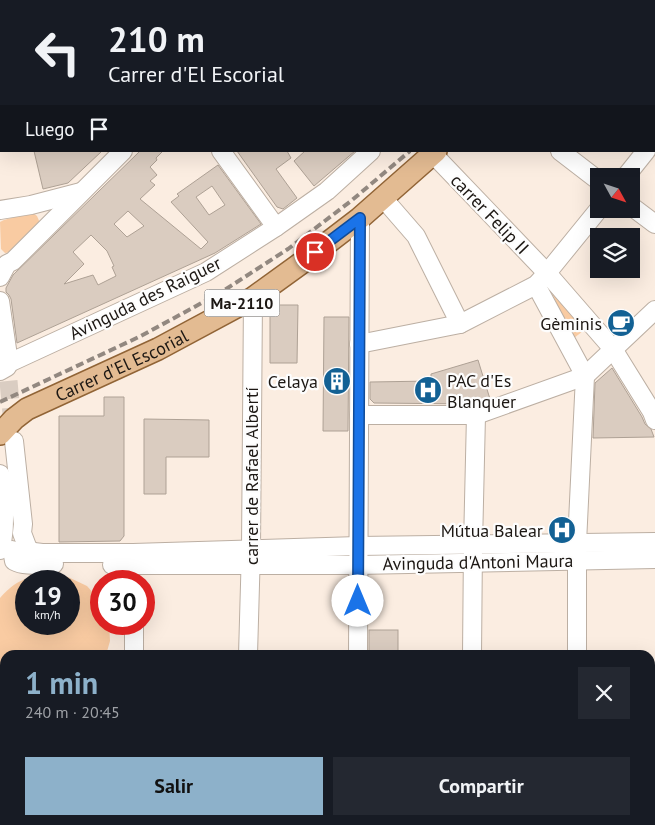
<!DOCTYPE html>
<html lang="es">
<meta charset="utf-8">
<style>
body{margin:0;font-family:"PT Sans",sans-serif;background:#242831;color:#f1f3f6;height:100vh;display:flex;flex-direction:column;font-size:19px;white-space:nowrap}
*{box-sizing:border-box;margin:0}
p{font-size:16px;color:#9ea1a6}
.icon{flex:none;width:28px;height:28px;fill:none;stroke:currentColor;stroke-width:2;stroke-linecap:round;stroke-linejoin:round}
.map{position:relative;flex:1;overflow:hidden}
.details{position:absolute;left:0px;top:650px;width:655px;height:175px;display:flex;flex-direction:column;background:#171b24;border-radius:15px 15px 0 0;box-shadow:0 5px 20px #0002}
.details>*{flex:none}
.banner{position:absolute;left:0px;top:0px;width:655px;height:152px;box-shadow:0 5px 20px #0002;background:#171b24;color:#f1f3f6;overflow:hidden}
.needle{width:32px;rotate:130deg}
.tools{position:absolute;left:590px;top:168px;display:grid;gap:10px}
.tools a{display:grid;place-items:center;width:50px;height:50px;border-radius:0px;background:#171b24;box-shadow:0 5px 20px #0002;font-size:25px}
.speed{position:absolute;left:15px;top:570px;display:flex;gap:10px;font-size:25px;font-weight:700;text-align:center}
.speed>*{display:grid;place-content:center;width:65px;height:65px;border-radius:50%;background:#171b24;box-shadow:0 5px 20px #0002;line-height:1}
.speed small{font-size:12px;font-weight:400}
.speed .limit{border:8px solid #d22;background:#fff;color:#111}
.pin{position:absolute;display:grid;place-items:center;width:42px;height:42px;color:#fff;margin:-21px;border:2px solid #fff;border-radius:50%;box-shadow:0 1px 5px #0007}
.me{position:absolute;width:55px;margin:-28px;rotate:0deg;stroke-linejoin:round;filter:drop-shadow(0 0 4px #0008)}
.turn{display:flex;align-items:center;gap:18px;height:105px;padding:0 25px;font-size:22px}
.turn .icon{width:65px;height:65px;stroke-width:2.5}
.turn b{display:block;font-size:35px;line-height:42px}
.then{display:flex;align-items:center;height:48px;padding:0 25px;background:#0003;gap:10px;font-size:19px}
.round{display:grid;place-items:center;flex:none;width:52px;height:52px;border-radius:0px;background:#242831}
.summary{display:flex;align-items:center;justify-content:space-between;height:85px;padding:0 25px}
h1{font-size:30px;font-weight:700;line-height:38px;color:#8db1ca}
.primary-button{display:flex;gap:10px;margin-top:auto;padding:10px 25px}
.primary-button a{flex:1;height:58px;border-radius:0px;background:#8db1ca;color:#111;font-size:20px;font-weight:700;line-height:58px;text-align:center}
.primary-button a+a{background:#242831;color:#f1f3f6}
.map>svg:first-child{display:block}
</style>
<div class="map">
<svg width="655" height="825" viewBox="0 0 655 825">
<rect width="100%" height="100%" fill="#fbede1"/>
<g fill="#f9cba2" fill-rule="evenodd">
<path d="M28,213H33L37,216L40,223L11,252L5,253L1,249L0,222L4,220Z"/>
<path d="M548,286L587,328L574,338Z"/>
<path d="M48,573L68,577L87,586L101,602V624H109L110,641L106,655H5V679L0,673V598C16,580 25,578 48,573ZM69,581V624H26V581Z"/>
</g>
<g fill="#daccc0" stroke="#aea195" fill-rule="evenodd">
<path d="M34,151H102L68,183L43,189Z"/>
<path d="M140,151H163L156,158L157,160L150,167L157,175L150,181L155,185L140,199L201,249L208,242L171,202L179,196L177,194L218,165L261,224L215,253L17,343L11,299L9,295L6,292V288L13,275ZM212,186L225,205L209,215L196,197ZM128,211L144,226L127,237L114,224ZM91,235L107,251L114,266L112,267L116,276L98,285L93,275L64,284L84,264L73,252Z"/>
<path d="M237,151H287L291,158L276,169L297,198L283,209L277,207Z"/>
<path d="M305,151H355L314,186L294,161Z"/>
<path d="M270,305H298L297,363H270Z"/>
<path d="M324,317H349L348,431H323Z"/>
<path d="M478,360L490,399L474,404L374,403L370,399V382L431,381V374Z"/>
<path d="M612,368L642,417L645,424L651,429L654,437L593,438L595,383Z"/>
<path d="M104,397H124V536L120,541L59,542V416H104Z"/>
<path d="M144,419L209,420V457H166V494H144Z"/>
<rect x="369" y="630" width="29" height="25"/>
</g>
<g fill="none" stroke-linecap="round" stroke-linejoin="round">
<path stroke="#dacdc2" stroke-width="18" stroke-dasharray="18 9" stroke-linecap="butt" d="M6,354L13,430"/>
<g stroke="#bcafa3" stroke-width="20">
<g id="minor">
<path d="M134,0V1"/>
<path d="M287,0L289,1"/>
<path d="M489,0L491,1"/>
<path d="M647,0L648,1"/>
<path d="M239,1L240,0"/>
<path d="M513,1L514,0"/>
<path d="M0,94H1"/>
<path d="M221,151L276,227"/>
<path d="M560,151L599,181"/>
<path d="M433,154L547,273L613,349L652,412L655,420"/>
<path d="M626,176L646,151"/>
<path d="M383,198L416,236L460,324"/>
<path d="M631,206L655,224"/>
<path d="M0,210L31,205L81,192"/>
<path d="M0,277L7,264L13,261L123,151"/>
<path d="M536,285L585,376L577,543V655"/>
<path d="M0,301L9,363"/>
<path d="M359,344L460,324L536,285L547,273L599,209"/>
<path d="M0,371L7,367L9,363L206,272L276,227L327,191L371,151"/>
<path d="M359,415H476L585,376L655,310"/>
<path d="M14,441L23,524L22,533L28,549L34,552L42,553H133L358,546L655,542"/>
<path d="M0,474C7,487 5,500 4,514C4,526 4,537 0,550"/>
<path d="M12,550L14,561C25,567 41,564 54,564"/>
<path d="M112,565H358L655,559"/>
<path d="M134,624V655"/>
<path d="M248,655L251,549L253,298"/>
<path d="M358,655L360,218"/>
<path d="M472,655L473,545L476,415"/>
<path d="M0,778H5"/>
<path d="M650,778H655"/>
<path d="M578,820V825"/>
<path d="M134,825V820"/>
<path d="M244,825V820"/>
<path d="M357,825V820"/>
<path d="M469,825V820"/>
</g>
</g>
<g stroke="#916436" stroke-width="24">
<g id="major">
<path d="M570,1L571,0"/>
<path id="s1" d="M0,434L14,419L27,409L158,349L253,298L300,264L360,218L436,151"/>
</g>
</g>
<use href="#minor" stroke="#fff" stroke-width="18"/>
<use href="#major" stroke="#e3bb92" stroke-width="21"/>
<g stroke="#928880" stroke-width="4" stroke-dasharray="8 4" stroke-linecap="butt">
<path d="M545,1L546,0"/>
<path d="M0,402L141,336L220,293L288,249L351,201L410,151"/>
</g>
</g>
<g fill="none" stroke-linecap="round" stroke-linejoin="round">
<g stroke="#114b97" stroke-width="12">
<path id="route" d="M315,252L360,218L358,601"/>
</g>
<use href="#route" stroke="#1a73e8" stroke-width="9"/>
</g>
<defs>
<g id="cafe-disc" transform="scale(1.4375)"><circle r="9.5" fill="#136194" stroke="#fdfdfd"/><path d="M-5.5-4.5H6V0H3Q3 3.5 0 3.5H-2.5Q-5.5 3.5-5.5 0ZM3-3.2v2h1.7v-2ZM-6 4.5H4V6H-6Z" fill="#fff"/></g>
<g id="building-disc" transform="scale(1.4375)"><circle r="9.5" fill="#136194" stroke="#fdfdfd"/><path d="M-4-6H4V6H1V3H-1V6H-4ZM-2.5-4.3h1.7v1.8h-1.7ZM.8-4.3h1.7v1.8H.8ZM-2.5-1h1.7V.8h-1.7ZM.8-1h1.7V.8H.8Z" fill="#fff"/></g>
<g id="hospital-disc" transform="scale(1.4375)"><circle r="9.5" fill="#136194" stroke="#fdfdfd"/><path d="M-5-5h3v3.5h4V-5h3V5h-3V1.5h-4V5h-3Z" fill="#fff"/></g>
</defs>
<g fill-rule="evenodd">
<use href="#cafe-disc" x="621" y="323"/>
<use href="#building-disc" x="337" y="381"/>
<use href="#hospital-disc" x="428" y="390"/>
<use href="#hospital-disc" x="562" y="530"/>
</g>
<g text-anchor="middle" dominant-baseline="central" stroke-width="4.5" stroke-linejoin="round" paint-order="stroke">
<rect fill="#fdfdfd" stroke="#605c59" stroke-width="1" x="204.5" y="289.5" width="75" height="27" rx="4"/>
<g font-size="16" font-weight="bold" fill="#1c1713">
<text x="242" y="303">Ma-2110</text>
</g>
<g font-size="18" fill="#1c1713" stroke="#fdfdfd">
<text transform="translate(490 214) rotate(46)">carrer Felip II</text>
<text transform="translate(145 298) rotate(-26)">Avinguda des Raiguer</text>
<text stroke="none"><textPath href="#s1" startOffset="141">Carrer d'El Escorial</textPath></text>
<text transform="translate(251 476) rotate(-90)">carrer de Rafael Albertí</text>
<text transform="translate(478 562) rotate(-1)">Avinguda d'Antoni Maura</text>
</g>
<g font-size="18" fill="#1c1713" stroke="#fdfdfd" text-anchor="end">
<text x="602" y="323">Gèminis</text>
<text x="447" y="380" text-anchor="start">PAC d'Es<tspan x="447" dy="21">Blanquer</tspan></text>
<text x="318" y="381">Celaya</text>
<text x="543" y="530">Mútua Balear</text>
</g>
</g>
</svg>
<div class="tools">
<a><svg class="needle" viewBox="-14 -14 28 28"><path d="M0-13l5 13h-10z" fill="#e53935"/><path d="M0 13l5-13h-10z" fill="#9ea1a6"/></svg></a>
<a><svg class="icon" aria-label="layers" viewBox="0 0 24 24"><path d="M12 4l9 5-9 5-9-5zM3 14l9 5 9-5"/></svg></a>
</div>
<div class="speed"><div>19<small>km/h</small></div><div class="limit">30</div></div>
<div class="pin" style="left:315px;top:252px;background:#d93025"><svg class="icon" aria-label="arrive" viewBox="0 0 24 24"><path d="M6 21V4h12l-3 4 3 4H6"/></svg></div>
<svg class="me" style="left:358px;top:601px" viewBox="-20 -20 40 40"><circle r="19" fill="#fff"/><path d="M0-13L10 11 0 6-10 11z" fill="#1a73e8"/></svg>
<div class="banner">
<div class="turn"><svg class="icon" aria-label="left" viewBox="0 0 24 24"><path d="M17 20v-9H6M10 6l-5 5 5 5"/></svg><div><b>210 m</b>Carrer d'El Escorial</div></div>
<div class="then">Luego<svg class="icon" aria-label="arrive" viewBox="0 0 24 24"><path d="M6 21V4h12l-3 4 3 4H6"/></svg></div>
</div>
<section class="details">
<div class="summary"><div><h1>1 min</h1><p>240 m · 20:45</p></div><a class="round"><svg class="icon" aria-label="close" viewBox="0 0 24 24"><path d="M6 6l12 12M18 6L6 18"/></svg></a></div>
<div class="primary-button"><a>Salir</a><a>Compartir</a></div>
</section>
</div>
